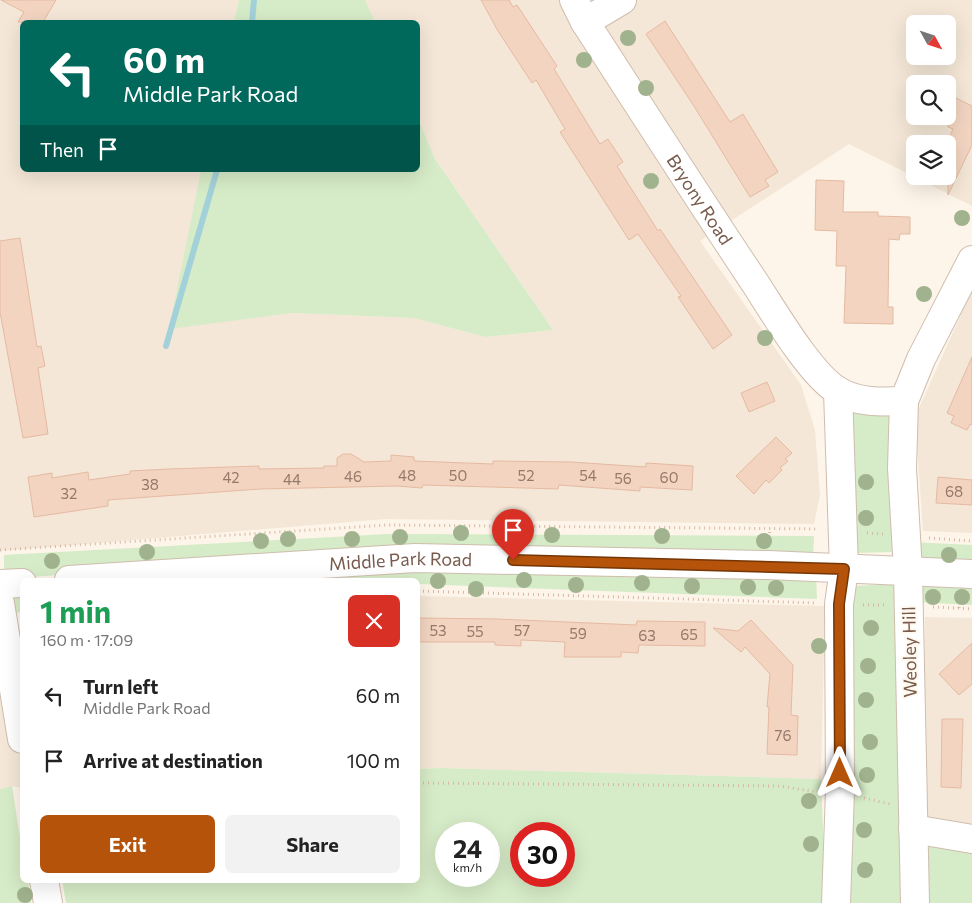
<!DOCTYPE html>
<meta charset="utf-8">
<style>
body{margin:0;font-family:Commissioner,sans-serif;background:#f2f2f2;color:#222;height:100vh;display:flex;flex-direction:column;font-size:19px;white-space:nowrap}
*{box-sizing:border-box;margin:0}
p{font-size:16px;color:#767676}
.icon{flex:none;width:28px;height:28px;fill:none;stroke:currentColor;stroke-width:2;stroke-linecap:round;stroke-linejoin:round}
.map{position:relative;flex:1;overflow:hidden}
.details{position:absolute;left:20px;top:578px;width:400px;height:305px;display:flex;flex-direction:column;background:#fff;border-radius:8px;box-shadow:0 5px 20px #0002}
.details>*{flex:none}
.top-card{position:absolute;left:20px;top:20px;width:400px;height:152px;border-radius:8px;box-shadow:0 5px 20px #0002;background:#00695c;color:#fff;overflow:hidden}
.needle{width:32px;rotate:130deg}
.tools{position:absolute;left:906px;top:15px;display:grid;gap:10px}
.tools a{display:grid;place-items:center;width:50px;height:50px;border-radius:8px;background:#fff;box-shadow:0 5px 20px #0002;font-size:25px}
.speed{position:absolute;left:435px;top:822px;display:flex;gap:10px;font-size:25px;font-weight:700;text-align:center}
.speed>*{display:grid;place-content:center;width:65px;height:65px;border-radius:50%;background:#fff;box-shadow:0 5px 20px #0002;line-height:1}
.speed small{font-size:12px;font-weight:400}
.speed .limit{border:8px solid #d22;background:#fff;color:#111}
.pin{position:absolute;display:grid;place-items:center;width:42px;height:42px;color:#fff;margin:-51px -21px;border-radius:50% 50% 50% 0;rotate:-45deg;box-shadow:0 0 5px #0007}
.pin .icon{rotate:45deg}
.me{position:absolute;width:55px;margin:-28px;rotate:0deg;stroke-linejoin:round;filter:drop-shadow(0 0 4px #0008)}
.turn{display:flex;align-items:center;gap:18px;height:105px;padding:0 20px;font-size:22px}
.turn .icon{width:65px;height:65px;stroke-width:2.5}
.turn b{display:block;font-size:35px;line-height:42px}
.then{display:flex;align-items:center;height:48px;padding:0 20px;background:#0003;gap:10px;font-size:19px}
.round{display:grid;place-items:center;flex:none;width:52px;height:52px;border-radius:8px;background:#f2f2f2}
.summary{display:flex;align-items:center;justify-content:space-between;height:85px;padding:0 20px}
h1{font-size:30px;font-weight:700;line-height:38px;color:#1e9e55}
.button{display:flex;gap:10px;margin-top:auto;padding:10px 20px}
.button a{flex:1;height:58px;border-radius:8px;background:#b45309;color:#fff;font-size:20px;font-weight:700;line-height:58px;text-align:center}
.button a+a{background:#f2f2f2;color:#222}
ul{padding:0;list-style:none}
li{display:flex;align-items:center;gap:15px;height:65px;padding:0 20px}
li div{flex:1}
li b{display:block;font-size:19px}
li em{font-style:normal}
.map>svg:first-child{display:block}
</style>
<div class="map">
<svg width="972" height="903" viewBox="0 0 972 903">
<rect width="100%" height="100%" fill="#fdf5e9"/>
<g fill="#f4e7d7" fill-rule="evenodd">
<path d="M0,0H239L234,22H22V170H201L170,328L293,313L414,318L485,337L553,330L435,159L418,118V22H375L365,0H972V206L849,144L700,241L801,385L815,430L820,495L814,524L386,519L0,551ZM915,24H948V56H915ZM915,84H948V116H915ZM915,144H948V176H915Z"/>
<path d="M972,290V533L923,531L915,417Z"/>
<path d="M418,596L825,606L821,779L440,768L418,769Z"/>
<path d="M925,617L972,618V834L923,825Z"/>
<path d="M22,629V788L12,786L0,789V631Z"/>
</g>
<g fill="#d6ebc7" fill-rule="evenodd">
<path d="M239,0H365L375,22H234Z"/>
<path d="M418,118L435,159L553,330L485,337L414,318L293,313L169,329L201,170H418Z"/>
<path d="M846,407L898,411L895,552L849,553Z"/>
<path d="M388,534L814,536L813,558L408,549L4,579V555Z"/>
<path d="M910,542L972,545V566L912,564Z"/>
<path d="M406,566L816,575L817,599L418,584V580H227Z"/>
<path d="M912,582L972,585V605L916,602Z"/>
<path d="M899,584L904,903H850L851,586Z"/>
<path d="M22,595V612L14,613L12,596Z"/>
<path d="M440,768L821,779L826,903H66L62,880H418V769ZM446,834H489V876H446ZM521,834H564V876H521Z"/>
<path d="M12,786L22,850V880H28L31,903H0V789Z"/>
<path d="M923,825L972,834V903H924Z"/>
</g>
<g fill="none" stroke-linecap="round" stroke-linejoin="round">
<g stroke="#a3d1d9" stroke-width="6">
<path d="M252,22L254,0"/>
<path d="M166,346L217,170"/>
</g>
</g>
<g fill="#f2d4c1" stroke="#e5baa1">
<path d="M1,0H56L43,22H18L24,12Z"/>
<path d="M481,0H509L513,7L517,5L557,66L554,69L600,144L608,139L623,162L617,166L658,231L660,229L732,335L713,349L678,297L681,296L638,234L629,240L560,132L565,129L536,80L532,83L498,31Z"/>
<path d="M665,21L730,122L743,114L778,172L765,180L769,186L750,197L692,103L646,34Z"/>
<path d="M948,94L972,106V145L948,195V140L953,129L948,127Z"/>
<path d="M816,180L844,181L843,212H878V216L910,217V234H900L899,240L889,239L888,307H893V324L844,323L846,266H836L837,231L815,230Z"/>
<path d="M20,238L37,347L41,346L45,366L38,368L48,434L23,438L0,312V241Z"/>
<path d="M972,357V425L970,424L967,430L951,423L954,416L947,413Z"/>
<path d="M767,382L775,401L749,412L741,393Z"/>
<path d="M776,437L792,453L785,459L788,461L780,468L782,470L769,483L766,480L754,494L736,476Z"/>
<path d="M343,454H351L364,462L391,461V455L414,457V461L493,464V461L571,462L646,467V463L693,466L692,490L640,487V491L559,485L558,489L423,485L422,488L397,486L260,489L108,500V506L34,517L28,477L52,473V478L88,472L89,480L130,474V471L169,469L259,466V469L324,468V466H337V458Z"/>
<path d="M938,477L972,480V505L936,503Z"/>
<path d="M418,618L497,619L636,625L637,621L705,622V646L639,645L638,653L621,652V657H564L565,642L521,640V646L495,645V642H418Z"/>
<path d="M751,620L793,665L791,715L798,716L797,755L767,754L769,707H767L770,674L745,647L741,652L713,628L738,631Z"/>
<path d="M972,643V684L959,695L939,674Z"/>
<path d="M942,719H963L961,788L941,787Z"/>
</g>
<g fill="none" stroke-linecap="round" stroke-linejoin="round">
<g stroke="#cfbdae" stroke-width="30">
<g id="minor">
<path id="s1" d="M574,0L585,22C641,109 697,196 755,283C774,312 810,374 838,391C858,403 881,402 904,401"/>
<path d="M585,22L622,0"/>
<path id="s2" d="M69,580L415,558L768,565L972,574"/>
<path d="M0,584L22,583"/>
<path d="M0,603L22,739"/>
<path d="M913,829L972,839"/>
<path d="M44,880L48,903"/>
<path d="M836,903L840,791L839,604L844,569L838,391"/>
<path d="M915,903L908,571L902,468L904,401L921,359L972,260"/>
</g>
</g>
<g stroke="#d8b7a3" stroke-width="3" stroke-dasharray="1 4" stroke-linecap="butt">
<path d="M867,533L883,534"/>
<path d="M929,538L972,541"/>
<path d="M769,543L770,528"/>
<path d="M0,550L387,525L819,529"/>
<path d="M418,591L817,603"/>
<path d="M959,597V609"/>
<path d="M863,605H884"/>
<path d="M933,607L972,609"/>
<path d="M418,783L780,786L816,792"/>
<path d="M864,798L890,804"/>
</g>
<use href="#minor" stroke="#fff" stroke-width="28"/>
</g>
<g fill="#a1b38e">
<circle cx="628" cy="38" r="8"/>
<circle cx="584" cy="60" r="8"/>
<circle cx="646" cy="88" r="8"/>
<circle cx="651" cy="181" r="8"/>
<circle cx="962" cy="218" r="8"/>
<circle cx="924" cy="294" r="8"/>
<circle cx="765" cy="338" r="8"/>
<circle cx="866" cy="482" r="8"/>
<circle cx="866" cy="518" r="8"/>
<circle cx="461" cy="533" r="8"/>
<circle cx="552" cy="535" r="8"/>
<circle cx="662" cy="536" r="8"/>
<circle cx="400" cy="537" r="8"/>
<circle cx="507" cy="538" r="8"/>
<circle cx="288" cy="539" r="8"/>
<circle cx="352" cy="539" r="8"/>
<circle cx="261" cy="541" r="8"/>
<circle cx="764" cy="541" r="8"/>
<circle cx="147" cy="552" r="8"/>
<circle cx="949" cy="555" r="8"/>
<circle cx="52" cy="561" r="8"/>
<circle cx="524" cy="580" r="8"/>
<circle cx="438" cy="581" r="8"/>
<circle cx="642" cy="583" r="8"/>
<circle cx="576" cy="585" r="8"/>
<circle cx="692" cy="586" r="8"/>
<circle cx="748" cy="587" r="8"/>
<circle cx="776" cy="588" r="8"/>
<circle cx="476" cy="589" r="8"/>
<circle cx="933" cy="597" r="8"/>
<circle cx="962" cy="597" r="8"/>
<circle cx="871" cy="628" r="8"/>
<circle cx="819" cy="646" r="8"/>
<circle cx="868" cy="666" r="8"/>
<circle cx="866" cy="700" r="8"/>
<circle cx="870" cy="742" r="8"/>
<circle cx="867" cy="775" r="8"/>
<circle cx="809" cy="801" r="8"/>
<circle cx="864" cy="830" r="8"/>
<circle cx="811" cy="844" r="8"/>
<circle cx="865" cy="870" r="8"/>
<circle cx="25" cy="895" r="8"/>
</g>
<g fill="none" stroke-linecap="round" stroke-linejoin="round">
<g stroke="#753606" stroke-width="12">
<path id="route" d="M513,560L844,569L839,604L840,773"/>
</g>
<use href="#route" stroke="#b45309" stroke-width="9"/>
</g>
<g text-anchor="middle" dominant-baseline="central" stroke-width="4" stroke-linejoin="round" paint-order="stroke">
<g font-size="15" fill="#967969">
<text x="407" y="475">48</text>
<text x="458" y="475">50</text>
<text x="526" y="475">52</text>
<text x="588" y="475">54</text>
<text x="353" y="476">46</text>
<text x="231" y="477">42</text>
<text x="669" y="477">60</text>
<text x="623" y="478">56</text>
<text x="292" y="479">44</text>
<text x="150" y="484">38</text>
<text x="954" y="491">68</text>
<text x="69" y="493">32</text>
<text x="438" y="630">53</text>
<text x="522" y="630">57</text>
<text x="475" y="631">55</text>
<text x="578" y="633">59</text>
<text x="689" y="634">65</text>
<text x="647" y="635">63</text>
<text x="783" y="735">76</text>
</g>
<g font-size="18" fill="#785b4c" stroke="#fff9f0">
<text stroke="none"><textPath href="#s1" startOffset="236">Bryony Road</textPath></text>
<text stroke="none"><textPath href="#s2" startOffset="332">Middle Park Road</textPath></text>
<text transform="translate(909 652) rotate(-91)">Weoley Hill</text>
</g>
</g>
</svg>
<div class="tools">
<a><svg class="needle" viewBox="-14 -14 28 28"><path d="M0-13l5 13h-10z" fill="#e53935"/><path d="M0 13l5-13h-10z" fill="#767676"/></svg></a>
<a><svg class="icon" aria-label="search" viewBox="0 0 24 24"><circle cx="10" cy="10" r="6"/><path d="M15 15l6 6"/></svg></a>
<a><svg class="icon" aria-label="layers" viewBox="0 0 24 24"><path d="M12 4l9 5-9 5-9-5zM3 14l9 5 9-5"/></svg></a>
</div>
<div class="speed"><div>24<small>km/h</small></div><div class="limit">30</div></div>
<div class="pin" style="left:513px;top:560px;background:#d93025"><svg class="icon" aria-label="arrive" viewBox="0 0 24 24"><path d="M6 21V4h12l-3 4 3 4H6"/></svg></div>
<svg class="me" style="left:840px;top:773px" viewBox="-20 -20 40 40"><path d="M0-17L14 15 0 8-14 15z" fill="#b45309" stroke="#fff" stroke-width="4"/></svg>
<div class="top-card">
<div class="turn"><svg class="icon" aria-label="left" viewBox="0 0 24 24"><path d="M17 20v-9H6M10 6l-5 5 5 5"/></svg><div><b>60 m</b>Middle Park Road</div></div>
<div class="then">Then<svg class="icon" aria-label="arrive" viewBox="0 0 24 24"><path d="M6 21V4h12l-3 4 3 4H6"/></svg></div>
</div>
<section class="details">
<div class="summary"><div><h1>1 min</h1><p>160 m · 17:09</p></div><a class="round" style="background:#d93025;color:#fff"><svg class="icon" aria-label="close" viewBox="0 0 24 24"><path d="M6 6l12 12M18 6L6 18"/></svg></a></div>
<ul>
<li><svg class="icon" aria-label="left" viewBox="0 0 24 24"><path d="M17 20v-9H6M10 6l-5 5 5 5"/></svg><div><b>Turn left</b><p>Middle Park Road</p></div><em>60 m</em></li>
<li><svg class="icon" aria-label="arrive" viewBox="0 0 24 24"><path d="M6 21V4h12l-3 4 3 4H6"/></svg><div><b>Arrive at destination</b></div><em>100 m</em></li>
</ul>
<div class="button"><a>Exit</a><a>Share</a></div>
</section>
</div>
